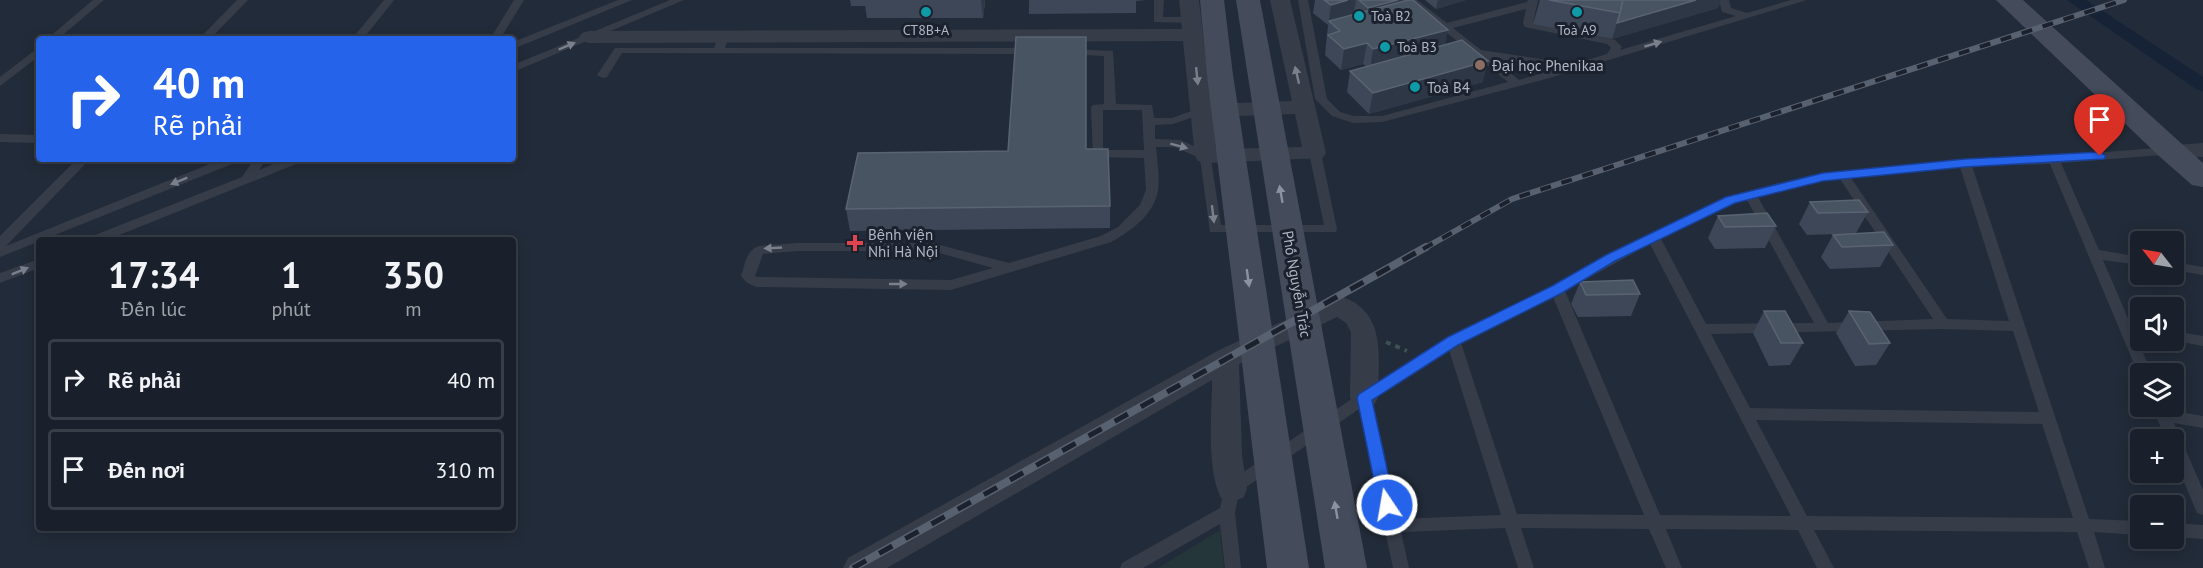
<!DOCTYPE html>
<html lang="vi">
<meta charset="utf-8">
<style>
body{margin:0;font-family:"PT Sans",sans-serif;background:#232833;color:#f1f3f6;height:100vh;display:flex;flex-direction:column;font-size:22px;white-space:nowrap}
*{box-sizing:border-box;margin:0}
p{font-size:20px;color:#9fa3a9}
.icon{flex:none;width:33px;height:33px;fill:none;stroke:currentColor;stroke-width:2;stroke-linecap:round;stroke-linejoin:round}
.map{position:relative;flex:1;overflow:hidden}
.details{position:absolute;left:36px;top:237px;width:480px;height:294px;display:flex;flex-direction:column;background:#1a202b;border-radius:6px;box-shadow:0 3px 15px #0003,0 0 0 2px #383e47}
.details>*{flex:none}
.top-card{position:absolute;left:36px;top:36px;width:480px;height:126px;border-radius:6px;box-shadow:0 3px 15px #0003,0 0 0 2px #383e47;background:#2563eb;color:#fff;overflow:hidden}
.needle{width:39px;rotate:301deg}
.controls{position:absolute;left:2130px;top:231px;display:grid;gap:12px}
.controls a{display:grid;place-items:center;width:54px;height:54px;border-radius:6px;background:#1a202b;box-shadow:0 3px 15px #0003,0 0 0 2px #383e47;font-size:30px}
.pin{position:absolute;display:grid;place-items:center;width:51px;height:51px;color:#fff;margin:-62px -26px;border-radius:50% 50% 50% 0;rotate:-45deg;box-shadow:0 0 6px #0007}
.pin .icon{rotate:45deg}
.me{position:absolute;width:66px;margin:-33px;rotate:348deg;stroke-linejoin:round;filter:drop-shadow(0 0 4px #0008)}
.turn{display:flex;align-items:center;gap:21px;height:126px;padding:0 18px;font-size:27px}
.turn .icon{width:78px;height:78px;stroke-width:2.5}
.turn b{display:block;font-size:42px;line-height:51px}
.eta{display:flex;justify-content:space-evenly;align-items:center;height:102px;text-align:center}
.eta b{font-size:36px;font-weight:700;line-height:42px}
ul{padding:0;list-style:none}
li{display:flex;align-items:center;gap:18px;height:81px;margin:0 12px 9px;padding:0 6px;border:3px solid #383e47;border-radius:6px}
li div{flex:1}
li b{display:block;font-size:22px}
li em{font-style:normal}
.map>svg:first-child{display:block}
</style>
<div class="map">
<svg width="2203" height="568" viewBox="0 0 2203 568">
<rect width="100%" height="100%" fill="#222b39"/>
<path fill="#24363a" d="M1220,530L1224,568H1158Z"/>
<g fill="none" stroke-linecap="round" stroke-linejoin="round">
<path fill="#162236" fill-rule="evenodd" d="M2067,0H2086L2203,77V91L2196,89Z"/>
<path stroke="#3d5052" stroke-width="4" stroke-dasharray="5 5" stroke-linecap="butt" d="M1386,342L1407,351"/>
<g fill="#363d49" fill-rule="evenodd">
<path d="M93,0H104L58,39H47Z"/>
<path d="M237,0H248L210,39H199Z"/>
<path d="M384,0H394L363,39H352Z"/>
<path d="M514,0H524L500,39H490Z"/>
<path d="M618,0H632L513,49V42Z"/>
<path d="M670,0H684L513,72V65Z"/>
<path d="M1154,0H1164L1163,17H1191L1196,20L1191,23L1154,22Z"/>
<path d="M1298,0H1308L1327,99L1340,112L1354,116H1382L1508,82L1406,0H1417L1447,23L1527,2L1528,0H1538L1533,23L1615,40L1622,47L1620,50L1736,16L1722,12L1719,0H1729L1731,8L1747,13L1791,0H1807L1546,79L1382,122L1353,123L1332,116L1315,99ZM1526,9L1523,23L1525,27L1607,44L1611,48L1607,54L1574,64L1481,50L1453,28ZM1491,58L1559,68L1519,80Z"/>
<path d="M723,34L728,37L725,48H1032L1037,51L1032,54L622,53L607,77L603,78L597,75L615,48H714L718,37Z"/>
<path d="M39,47V56L0,86V77Z"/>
<path d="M1069,49L1113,51L1116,104L1152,105L1154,118H1172L1197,109H1205V113L1173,124L1155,125V139L1180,140L1210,153L1221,225H1324L1309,153L1315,149L1321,153L1337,229L1336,232H1210L1200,158L1174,147H1156C1157,160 1160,177 1158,190C1154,215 1131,231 1111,242L951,290L757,287C749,284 746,283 741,276C745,265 746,250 759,246L797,243H932L1009,263L1101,236L1118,227L1140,205L1146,190L1144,158L1093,157L1091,107L1093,105L1104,104V56L1065,54L1064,52ZM1103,110H1142L1144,150H1103ZM797,251H932L993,268L951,280L758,277L755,276L763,254Z"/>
<path d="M0,134L39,135V143L0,142Z"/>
<path d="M2170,147L2176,151L2174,154L2061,163L2099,250L2140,257V265L2103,260L2130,323L2140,325V335L2135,334L2152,374H2140V378L2050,164L1972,166L2089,519L2140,521V535L2094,532L2105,568H2089L2077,532L1814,530L1834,568H1817L1798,530L1666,529L1682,568H1666L1649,529L1521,528L1534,568H1518L1505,528L1401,532L1409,568H1393L1359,409L1239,492L1235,512L1241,568H1225L1220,524L1143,568H1120L1122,563L1220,508L1226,484L1359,394L1448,337L1552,286L1606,255L1726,197L1823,173L1965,159L2054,156ZM1960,167L2009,321L1947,319L1851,178ZM1840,179L1933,319L1828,323L1758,197L1823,181ZM1747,200L1814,323L1706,324L1661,239L1734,203ZM1650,244L1791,516L1660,515L1565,291ZM1553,297L1644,515L1517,514L1461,343ZM1943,329L2013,331L2039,412L1750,408L1711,334ZM1449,350L1501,515L1398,519L1372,400ZM1756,420L2042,424L2073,518L1807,516Z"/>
<path d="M77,159H90L6,246L222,159H239L237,162L0,257V236Z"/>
<path d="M254,159H266L259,170L286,159H303L301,162L107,240H89L90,237L242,177Z"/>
<path d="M39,259V268L0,283V273Z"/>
<path d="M2174,262L2203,267V275L2174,270Z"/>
<path d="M2174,331L2203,336V346L2172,340Z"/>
<path d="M2152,406H2167L2168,410L2203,416V428L2174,423L2203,490V515L2197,513L2174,458V440H2166Z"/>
<path d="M2174,523L2203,525V539L2174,537Z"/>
</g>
<g fill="#363d49" fill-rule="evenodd">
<path d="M1179,0H1199L1211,104L1292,101L1270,0H1290L1326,153L1323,158L1206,163L1198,161L1195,156L1183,41L589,43L582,41L579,37L582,33L589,31L1182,29ZM1295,114L1302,147L1216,149L1213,117Z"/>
<path d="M2203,143V157L2162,156L2159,151L2162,146Z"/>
<path d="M1339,296C1388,310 1378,358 1378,398L1374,405L1364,409L1354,405L1350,398L1351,332L1346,323L1337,317L1239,364L1242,455L1247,489L1243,498L1232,501L1221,498C1206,468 1212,414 1212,380L887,568H843L848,558L1221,349Z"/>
</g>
<g fill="#444c5c" fill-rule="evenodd">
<path d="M1200,0H1224L1233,75L1309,568H1267L1207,75Z"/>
<path d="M1236,0H1260L1367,568H1325Z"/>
<path d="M1996,0H2023L2203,163V187L2192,185L2160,157Z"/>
</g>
<g stroke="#586170" stroke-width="6">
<path id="rail-far1" d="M1423,249L1512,199L2124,0"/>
</g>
<g stroke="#586170" stroke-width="8">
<path id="rail" d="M853,568L1426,247"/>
</g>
<use href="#rail-far1" stroke="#1b222e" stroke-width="4" stroke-dasharray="11" stroke-linecap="butt"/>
<use href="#rail" stroke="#1b222e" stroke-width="5" stroke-dasharray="15" stroke-linecap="butt"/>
</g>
<g fill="#3d4757">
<path d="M850,0H985V3L983,18H867L865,6H851Z"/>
<path d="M1029,0H1146L1136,1V13L1029,14Z"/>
<path d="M1315,0H1413L1445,45L1483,82L1369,114L1347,92L1350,71L1366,66L1363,64L1341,70L1325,55L1328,25L1313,13Z"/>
<path d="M1425,0H1466L1436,9Z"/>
<path d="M1540,0H1721L1718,8L1612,39L1533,24Z"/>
<path d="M1086,149L1110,206V228L850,231L846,209L1008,151Z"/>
<path d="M1810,202L1868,212L1856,233L1893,245L1880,267L1830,269L1821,257L1833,235L1839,234L1807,235L1799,224Z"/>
<path d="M1718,216L1776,226L1765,248L1715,249L1708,238Z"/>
<path d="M1580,282L1640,294L1631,316L1578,317L1571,304Z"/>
<path d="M1764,311L1803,343L1790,365L1769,366L1753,333Z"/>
<path d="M1849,311L1890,343L1876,365L1855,366L1836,333Z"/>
</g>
<g fill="#2d3746">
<path d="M981,0H985L983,18Z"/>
<path d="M1348,0H1356L1353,18L1329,21L1328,26L1331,5Z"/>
<path d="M1398,0H1409L1365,28L1368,8Z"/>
<path d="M1438,0H1466L1436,9Z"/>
<path d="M1696,0H1721L1718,8L1612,39L1617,23Z"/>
<path d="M1448,30L1444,51L1370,70L1373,49Z"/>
<path d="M1367,43L1363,64L1341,70L1344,49Z"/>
<path d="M1488,61L1483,82L1369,114L1373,93Z"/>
</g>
<g fill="#495463" stroke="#5a6372" stroke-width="1.5">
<path d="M1324,0H1348L1331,5Z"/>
<path d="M1359,0H1398L1368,8Z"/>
<path d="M1408,0H1413L1448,30L1373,49L1367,43L1344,49L1328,35L1340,31L1329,21Z"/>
<path d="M1549,0H1623L1620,13Z"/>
<path d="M1623,0H1696L1617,23L1620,13Z"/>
<path d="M1016,37H1086V149H1108L1110,206L846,209L858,153L1008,151Z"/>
<path d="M1462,40L1488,61L1373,93L1350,71Z"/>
<path d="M1859,200L1868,212L1818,213L1810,202Z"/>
<path d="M1767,213L1776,226L1725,227L1718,216Z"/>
<path d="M1884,232L1893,245L1842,247L1833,235Z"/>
<path d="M1633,280L1640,294L1586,295L1580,282Z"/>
<path d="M1764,311H1785L1803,343H1781Z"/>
<path d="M1849,311L1870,312L1890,343L1869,344Z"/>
</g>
<defs><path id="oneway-solid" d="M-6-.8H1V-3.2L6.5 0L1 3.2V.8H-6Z" transform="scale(1.5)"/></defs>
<g fill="#7a818d">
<use href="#oneway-solid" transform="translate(1653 44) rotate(-17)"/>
<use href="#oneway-solid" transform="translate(567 46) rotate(-23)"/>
<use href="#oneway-solid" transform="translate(1297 75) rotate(-103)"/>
<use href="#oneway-solid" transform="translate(1197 76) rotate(84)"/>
<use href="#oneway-solid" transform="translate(1179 146) rotate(15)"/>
<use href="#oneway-solid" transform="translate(179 181) rotate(158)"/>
<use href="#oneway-solid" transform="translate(1213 214) rotate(83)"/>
<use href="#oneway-solid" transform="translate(773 248) rotate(177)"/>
<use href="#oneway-solid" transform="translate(20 271) rotate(-22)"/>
<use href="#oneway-solid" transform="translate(898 284)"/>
</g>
<g fill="#8b92a0">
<use href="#oneway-solid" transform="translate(1281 194) rotate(-100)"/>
<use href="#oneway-solid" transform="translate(1248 278) rotate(82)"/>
<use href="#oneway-solid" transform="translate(1336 510) rotate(-100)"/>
</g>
<path fill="#2563eb" stroke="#184099" stroke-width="1.5" d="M2100,152L2106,156L2104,159L1965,167L1823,181L1735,203L1615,261L1562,293L1458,345L1372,400L1395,505L1393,509L1387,511L1381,509L1379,505L1357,398L1359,394L1448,337L1552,286L1606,255L1726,197L1823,173L1965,159Z"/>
<g fill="#0f9aa8" stroke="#1b222e" stroke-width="2">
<circle cx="926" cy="12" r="6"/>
<circle cx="1577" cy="12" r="6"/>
<circle cx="1359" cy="16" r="6"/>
<circle cx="1385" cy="47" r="6"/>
<circle cx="1415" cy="87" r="6"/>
</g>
<circle fill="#8d6e63" stroke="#1b222e" stroke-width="2" cx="1480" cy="65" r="6"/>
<path fill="#e0444e" stroke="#1b222e" stroke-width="2" d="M852 234h6v6h6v6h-6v6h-6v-6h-6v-6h6z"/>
<g text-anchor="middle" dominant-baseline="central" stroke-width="6" stroke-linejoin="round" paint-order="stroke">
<g font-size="14" fill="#b1b8c5" stroke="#1b222e" text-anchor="start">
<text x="1371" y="16">Toà B2</text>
<text x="926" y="30" text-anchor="middle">CT8B+A</text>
<text x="1577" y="30" text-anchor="middle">Toà A9</text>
<text x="1397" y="47">Toà B3</text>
</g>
<g font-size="15" fill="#b1b8c5" stroke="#1b222e" text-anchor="start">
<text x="1492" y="65">Đại học Phenikaa</text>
<text x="1427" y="87">Toà B4</text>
<text x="868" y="234">Bệnh viện<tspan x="868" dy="17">Nhi Hà Nội</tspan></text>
</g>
<g font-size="15" fill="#b1b8c5" stroke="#1b222e">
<text transform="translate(1297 284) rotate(80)">Phố Nguyễn Trác</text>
</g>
</g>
</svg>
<div class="controls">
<a><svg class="needle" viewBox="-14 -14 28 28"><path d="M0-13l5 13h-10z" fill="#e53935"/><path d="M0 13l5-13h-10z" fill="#9fa3a9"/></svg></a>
<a><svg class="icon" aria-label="sound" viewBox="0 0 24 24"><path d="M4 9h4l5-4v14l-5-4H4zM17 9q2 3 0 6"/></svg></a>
<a><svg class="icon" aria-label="layers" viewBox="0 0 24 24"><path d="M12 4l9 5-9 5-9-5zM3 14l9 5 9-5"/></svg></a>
<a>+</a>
<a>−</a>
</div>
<div class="pin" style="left:2100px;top:156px;background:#d93025"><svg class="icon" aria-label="arrive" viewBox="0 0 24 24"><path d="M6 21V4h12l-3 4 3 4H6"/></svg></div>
<svg class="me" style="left:1387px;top:505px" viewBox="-20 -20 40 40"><circle r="17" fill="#2563eb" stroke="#fff" stroke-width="3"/><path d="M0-11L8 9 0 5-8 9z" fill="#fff"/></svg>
<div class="top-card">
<div class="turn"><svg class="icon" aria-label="right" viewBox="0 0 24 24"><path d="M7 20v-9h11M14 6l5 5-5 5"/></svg><div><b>40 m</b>Rẽ phải</div></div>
</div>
<section class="details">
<div class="eta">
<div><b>17:34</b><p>Đến lúc</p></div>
<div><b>1</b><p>phút</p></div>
<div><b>350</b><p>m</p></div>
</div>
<ul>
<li><svg class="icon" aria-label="right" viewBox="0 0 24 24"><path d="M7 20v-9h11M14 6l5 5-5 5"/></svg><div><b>Rẽ phải</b></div><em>40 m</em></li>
<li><svg class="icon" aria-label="arrive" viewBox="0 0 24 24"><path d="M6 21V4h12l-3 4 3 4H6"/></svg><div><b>Đến nơi</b></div><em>310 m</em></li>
</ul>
</section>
</div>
